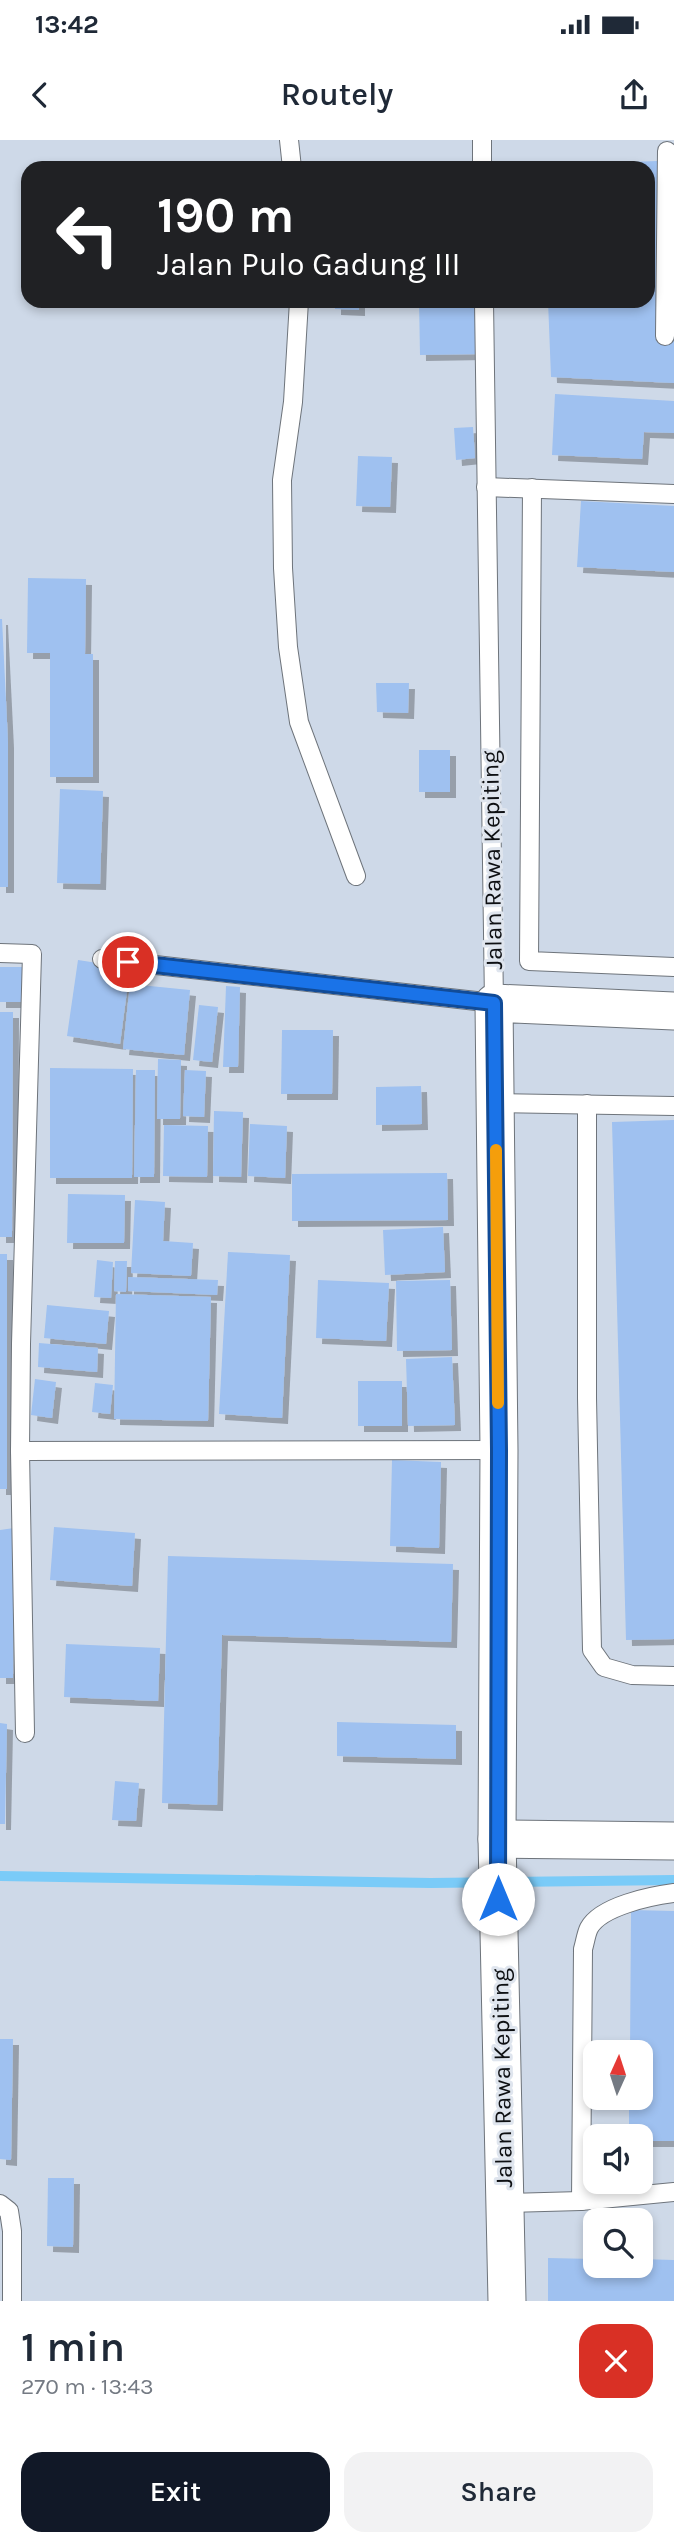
<!DOCTYPE html>
<meta charset="utf-8">
<style>
body{margin:0;font-family:Karla,sans-serif;background:#f2f2f3;color:#1f2937;height:100vh;display:flex;flex-direction:column;font-size:26px;white-space:nowrap}
*{box-sizing:border-box;margin:0}
p{font-size:23px;color:#747a83}
.icon{flex:none;width:38px;height:38px;fill:none;stroke:currentColor;stroke-width:2;stroke-linecap:round;stroke-linejoin:round}
.map{position:relative;height:2161px;overflow:hidden}
.details{display:flex;flex-direction:column;background:#fff;flex:1}
.details>*{flex:none}
.hud{position:absolute;left:21px;top:21px;width:634px;height:147px;border-radius:21px;box-shadow:0 4px 10px #0003;background:#202124;color:#fff;overflow:hidden}
.needle{width:46px;rotate:3deg}
.controls{position:absolute;left:583px;top:1900px;display:grid;gap:14px}
.controls a{display:grid;place-items:center;width:70px;height:70px;border-radius:14px;background:#fff;box-shadow:0 4px 10px #0003;font-size:35px}
.pin{position:absolute;display:grid;place-items:center;width:60px;height:60px;color:#fff;margin:-30px;border:4px solid #fff;border-radius:50%;box-shadow:0 2px 7px #0007}
.me{position:absolute;width:77px;margin:-38px;rotate:0deg;stroke-linejoin:round;filter:drop-shadow(0 0 5px #0008)}
.turn{display:flex;align-items:center;gap:24px;height:147px;padding:0 21px;font-size:32px}
.turn .icon{width:91px;height:91px;stroke-width:2.5}
.turn b{display:block;font-size:49px;line-height:60px}
.round{display:grid;place-items:center;flex:none;width:74px;height:74px;border-radius:21px;background:#f2f2f3}
.summary{display:flex;align-items:center;justify-content:space-between;height:119px;padding:0 21px}
h1{font-size:42px;font-weight:600;line-height:52px}
.action{display:flex;gap:14px;margin-top:auto;padding:14px 21px}
.action a{flex:1;height:80px;border-radius:21px;background:#111827;color:#fff;font-size:28px;font-weight:600;line-height:80px;text-align:center}
.action a+a{background:#f2f2f3;color:#1f2937}
.status{display:flex;justify-content:space-between;align-items:center;height:49px;padding:0 35px;background:#fff;direction:ltr}
.status svg{height:19px;fill:currentColor}
header{display:flex;justify-content:space-between;align-items:center;height:91px;padding:0 21px;background:#fff;font-size:32px;font-weight:600}
.map>svg:first-child{display:block}
</style>
<div class="status"><b>13:42</b><svg viewBox="0 0 49 12"><path d="M0 12V9h3v3zM5 12V6h3v6zM10 12V3h3v9zM15 12V0h3v12zM26 1h20v11H26zM47 4h2v5h-2z"/></svg></div>
<header><svg class="icon" aria-label="back" viewBox="0 0 24 24"><path d="M15 5l-7 7 7 7"/></svg>Routely<svg class="icon" aria-label="share" viewBox="0 0 24 24"><path d="M12 15V3M7 8l5-5 5 5M5 13v7h14v-7"/></svg></header>
<div class="map">
<svg width="674" height="2161" viewBox="0 0 674 2161">
<defs>
<filter id="shadow"><feDropShadow dx="6" dy="6" stdDeviation="0" flood-color="#0004"/></filter>
</defs>
<rect width="100%" height="100%" fill="#dfe5ee"/>
<path fill="#ced9e8" fill-rule="evenodd" d="M0,0H674V2161H0ZM28,28H648V161H28ZM595,1913H640V1958H595ZM595,1997H640V2042H595ZM595,2081H640V2126H595Z"/>
<g fill="none" stroke-linecap="round" stroke-linejoin="round">
<path stroke="#7acbf8" stroke-width="10" d="M0,1736L431,1743L674,1740"/>
</g>
<g fill="#9fc1f0" filter="url(#shadow)">
<path d="M657,21L663,198H674V243L551,237L548,161H648V28H543V25Z"/>
<path d="M335,161H359V170L335,169Z"/>
<path d="M419,161H479L480,214L420,215Z"/>
<path d="M555,254L674,261V293L644,292L642,319L552,315Z"/>
<path d="M473,287L475,318L456,320L454,288Z"/>
<path d="M358,316L392,317L390,367L356,366Z"/>
<path d="M581,361L674,366V432L577,427Z"/>
<path d="M28,438L86,439L85,514H93V637H50V513H27Z"/>
<path d="M0,479H2L8,602V747H0Z"/>
<path d="M376,543H409L408,573L377,572Z"/>
<rect x="419" y="610" width="31" height="42"/>
<path d="M60,649L103,651L100,744L57,743Z"/>
<path d="M78,820L130,828L120,904L67,896Z"/>
<rect x="0" y="827" width="22" height="35"/>
<path d="M130,844L190,850L184,915L123,909Z"/>
<path d="M226,846L240,847L238,927H223Z"/>
<path d="M199,865L218,867L212,922L193,920Z"/>
<path d="M0,872H13L12,1097H0Z"/>
<path d="M282,890H333L332,954H281Z"/>
<path d="M158,919L181,920L180,979H157Z"/>
<path d="M50,928L133,929L132,1038H50Z"/>
<path d="M136,930H155L154,1037H134Z"/>
<path d="M185,930L206,931L204,977L183,976Z"/>
<path d="M421,946L422,984L376,985V947Z"/>
<path d="M214,971L243,972L241,1037L213,1036Z"/>
<path d="M674,980V1499L626,1500L612,982Z"/>
<path d="M250,984L287,986L285,1038L248,1036Z"/>
<path d="M164,985L208,986L207,1037L163,1036Z"/>
<path d="M447,1033L448,1080L292,1081V1034Z"/>
<path d="M68,1054L125,1055L124,1103H67Z"/>
<path d="M135,1060L165,1062L163,1101L193,1103L191,1136L131,1133Z"/>
<path d="M443,1087L445,1132L385,1135L383,1090Z"/>
<path d="M228,1112L290,1115L282,1278L219,1274Z"/>
<rect x="0" y="1114" width="7" height="235"/>
<path d="M97,1120L113,1122L111,1158L94,1157Z"/>
<path d="M115,1121H127L126,1152L114,1151Z"/>
<path d="M128,1137L218,1140L217,1155L128,1151Z"/>
<path d="M318,1140L389,1143L386,1201L316,1198Z"/>
<path d="M450,1140L452,1210L397,1211L396,1141Z"/>
<path d="M116,1154L211,1157L208,1281L114,1279Z"/>
<path d="M47,1165L109,1171L106,1204L44,1198Z"/>
<path d="M39,1203L98,1208L97,1232L38,1227Z"/>
<path d="M452,1217L455,1285L408,1286L406,1219Z"/>
<path d="M35,1239L56,1242L52,1278L31,1275Z"/>
<rect x="358" y="1241" width="44" height="45"/>
<path d="M95,1243L113,1245L110,1274L92,1272Z"/>
<path d="M392,1320L441,1322L439,1408L390,1406Z"/>
<path d="M54,1387L135,1393L132,1446L50,1440Z"/>
<path d="M14,1388L13,1538H0V1390Z"/>
<path d="M168,1416L453,1424L451,1502L222,1495L217,1665L162,1663Z"/>
<path d="M66,1504L160,1508L158,1561L64,1557Z"/>
<path d="M337,1582L456,1585V1619L337,1616Z"/>
<path d="M0,1583L7,1584L5,1684H0Z"/>
<path d="M115,1641L139,1643L136,1681L112,1680Z"/>
<path d="M631,1770L674,1771V2001H640V1997H629V1958H640V1913H630Z"/>
<path d="M0,1899H13L11,2020L0,2019Z"/>
<path d="M48,2038H74L73,2107L47,2106Z"/>
<path d="M548,2118L595,2119V2126H640V2119L674,2120V2161H548Z"/>
</g>
<g fill="none" stroke-linecap="round" stroke-linejoin="round">
<g stroke="#6e747b" stroke-width="20">
<g id="service">
<path d="M289,0L292,28"/>
<path d="M482,0V28"/>
<path d="M299,161L293,262L282,340L283,428L288,507L299,582L356,736"/>
<path d="M665,196L667,11"/>
<path d="M486,347L674,354"/>
<path d="M532,348L529,821L674,827"/>
<path d="M0,813L32,814L21,1204L20,1311L25,1593"/>
<path d="M102,819L494,863L484,161"/>
<path d="M495,963L674,966"/>
<path d="M587,964V1258L592,1510L604,1527L632,1535L674,1536"/>
<path d="M20,1311L499,1310"/>
<path d="M581,2061L583,1809C585,1803 586,1794 589,1788C601,1766 651,1756 674,1753"/>
<path d="M505,2063L581,2061L674,2052"/>
<path d="M0,2064L9,2071L12,2091V2161"/>
</g>
</g>
<g stroke="#6e747b" stroke-width="39">
<g id="minor">
<path d="M497,1699L674,1701"/>
<path d="M507,2161L497,1699L499,1310L494,863L674,871"/>
</g>
</g>
<use href="#service" stroke="#fff" stroke-width="18"/>
<use href="#minor" stroke="#fff" stroke-width="37"/>
</g>
<g fill="none" stroke-linecap="round" stroke-linejoin="round">
<g stroke="#114b97" stroke-width="18">
<path id="route" d="M128,822L494,863L499,1310L498,1759"/>
</g>
<use href="#route" stroke="#1a73e8" stroke-width="12"/>
<path stroke="#f59e0b" stroke-width="12" d="M496,1010L498,1263"/>
</g>
<g text-anchor="middle" dominant-baseline="central" stroke-width="6" stroke-linejoin="round" paint-order="stroke">
<g font-size="24" fill="#0e1013" stroke="#dfe5ee">
<text transform="translate(492 720) rotate(-91)">Jalan Rawa Kepiting</text>
<text transform="translate(502 1938) rotate(-91)">Jalan Rawa Kepiting</text>
</g>
</g>
</svg>
<div class="controls">
<a><svg class="needle" viewBox="-14 -14 28 28"><path d="M0-13l5 13h-10z" fill="#e53935"/><path d="M0 13l5-13h-10z" fill="#747a83"/></svg></a>
<a><svg class="icon" aria-label="sound" viewBox="0 0 24 24"><path d="M4 9h4l5-4v14l-5-4H4zM17 9q2 3 0 6"/></svg></a>
<a><svg class="icon" aria-label="search" viewBox="0 0 24 24"><circle cx="10" cy="10" r="6"/><path d="M15 15l6 6"/></svg></a>
</div>
<div class="pin" style="left:128px;top:822px;background:#d93025"><svg class="icon" aria-label="arrive" viewBox="0 0 24 24"><path d="M6 21V4h12l-3 4 3 4H6"/></svg></div>
<svg class="me" style="left:498px;top:1759px" viewBox="-20 -20 40 40"><circle r="19" fill="#fff"/><path d="M0-13L10 11 0 6-10 11z" fill="#1a73e8"/></svg>
<div class="hud">
<div class="turn"><svg class="icon" aria-label="left" viewBox="0 0 24 24"><path d="M17 20v-9H6M10 6l-5 5 5 5"/></svg><div><b>190 m</b>Jalan Pulo Gadung III</div></div>
</div>
</div>
<section class="details">
<div class="summary"><div><h1>1 min</h1><p>270 m · 13:43</p></div><a class="round" style="background:#d93025;color:#fff"><svg class="icon" aria-label="close" viewBox="0 0 24 24"><path d="M6 6l12 12M18 6L6 18"/></svg></a></div>
<div class="action"><a>Exit</a><a>Share</a></div>
</section>
